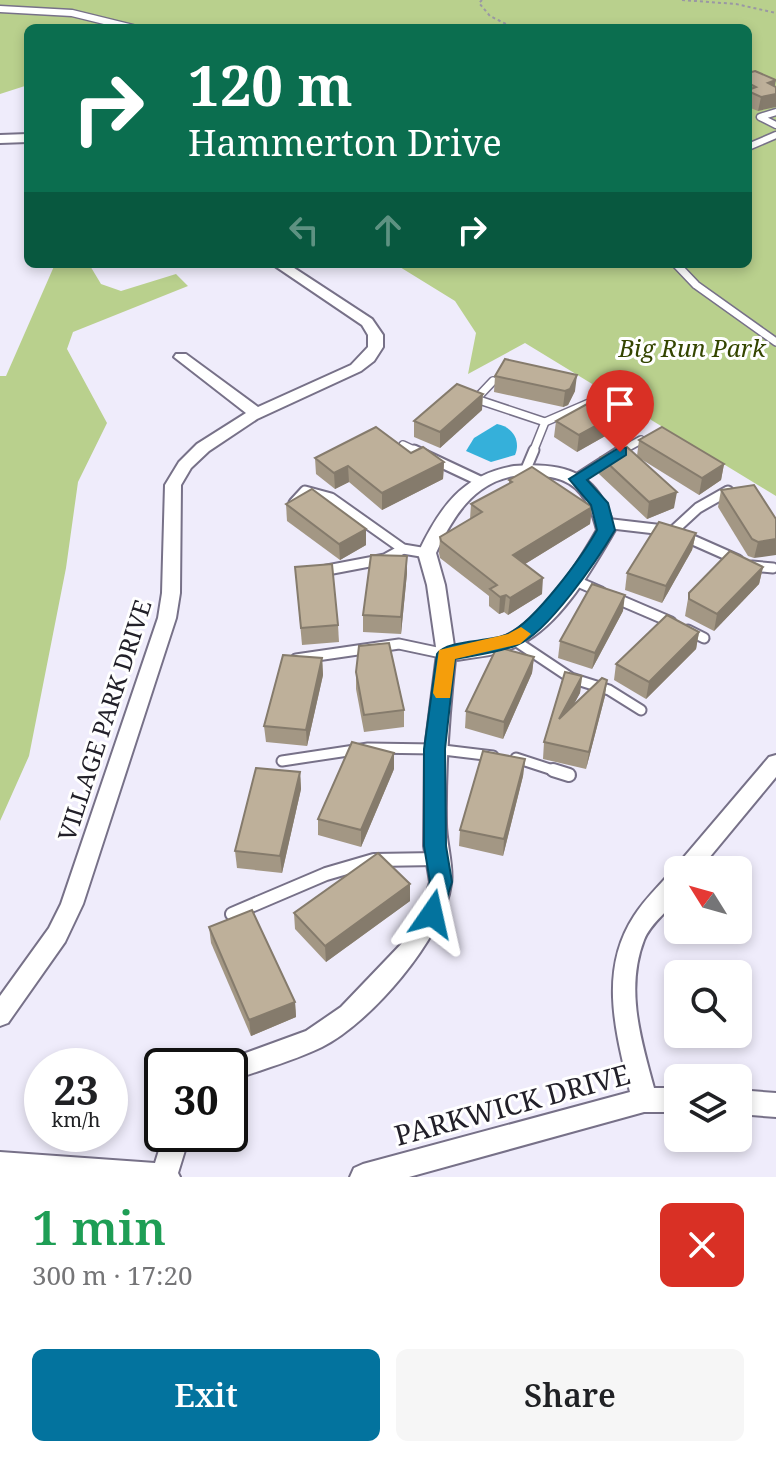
<!DOCTYPE html>
<meta charset="utf-8">
<style>
body{margin:0;font-family:"Noto Serif",serif;background:#f6f6f6;color:#202124;height:100vh;display:flex;flex-direction:column;font-size:30px;white-space:nowrap}
*{box-sizing:border-box;margin:0}
p{font-size:26px;color:#757577}
.icon{flex:none;width:44px;height:44px;fill:none;stroke:currentColor;stroke-width:2;stroke-linecap:round;stroke-linejoin:round}
.map{position:relative;height:1177px;overflow:hidden}
.details{display:flex;flex-direction:column;background:#fff;flex:1}
.details>*{flex:none}
.hud{position:absolute;left:24px;top:24px;width:728px;height:244px;border-radius:12px;box-shadow:0 4px 12px #0003;background:#0b6e4f;color:#fff;overflow:hidden}
.needle{width:52px;rotate:307deg}
.fabs{position:absolute;left:664px;top:856px;display:grid;gap:16px}
.fabs a{display:grid;place-items:center;width:88px;height:88px;border-radius:12px;background:#fff;box-shadow:0 4px 12px #0003;font-size:40px}
.speed{position:absolute;left:24px;top:1048px;display:flex;gap:16px;font-size:40px;font-weight:700;text-align:center}
.speed>*{display:grid;place-content:center;width:104px;height:104px;border-radius:50%;background:#fff;box-shadow:0 4px 12px #0003;line-height:1}
.speed small{font-size:20px;font-weight:400}
.speed .limit{border:4px solid #111;border-radius:12px;background:#fff;color:#111}
.pin{position:absolute;display:grid;place-items:center;width:68px;height:68px;color:#fff;margin:-82px -34px;border-radius:50% 50% 50% 0;rotate:-45deg;box-shadow:0 0 8px #0007}
.pin .icon{rotate:45deg}
.me{position:absolute;width:88px;margin:-44px;rotate:11deg;stroke-linejoin:round;filter:drop-shadow(0 0 6px #0008)}
.turn{display:flex;align-items:center;gap:28px;height:168px;padding:0 32px;font-size:36px}
.turn .icon{width:104px;height:104px;stroke-width:2.5}
.turn b{display:block;font-size:56px;line-height:68px}
.lanes{display:flex;align-items:center;height:76px;padding:0 32px;background:#0003;justify-content:center;gap:40px;direction:ltr}
.lanes .off{opacity:.35}
.round{display:grid;place-items:center;flex:none;width:84px;height:84px;border-radius:12px;background:#f6f6f6}
.head{display:flex;align-items:center;justify-content:space-between;height:136px;padding:0 32px}
h1{font-size:48px;font-weight:600;line-height:60px;color:#1e9e55}
.button{display:flex;gap:16px;margin-top:auto;padding:16px 32px}
.button a{flex:1;height:92px;border-radius:12px;background:#03739e;color:#fff;font-size:32px;font-weight:600;line-height:92px;text-align:center}
.button a+a{background:#f6f6f6;color:#202124}
.map>svg:first-child{display:block}
</style>
<div class="map">
<svg width="776" height="1177" viewBox="0 0 776 1177">
<rect width="100%" height="100%" fill="#efecfb"/>
<g fill="#b9d08d">
<path d="M0,0H776V496L525,343L468,374L476,333L455,301L395,264H748V28H28V85L0,94Z"/>
<path d="M55,264H89L101,284L121,291L176,274L188,286L73,332L67,349L107,423L78,482L66,568L29,756L0,821V376H6Z"/>
</g>
<path fill="#35b0da" d="M497,424C513,427 521,441 515,455L491,462L466,451L474,438Z"/>
<g fill="none" stroke-linecap="round" stroke-linejoin="round">
<g stroke="#777188" stroke-width="9">
<g id="lane-far3">
<path d="M0,9L72,13L133,28"/>
<path d="M776,112L760,117L776,125"/>
<path d="M748,147L776,135"/>
</g>
</g>
<g stroke="#777188" stroke-width="10">
<g id="lane-far2">
<path d="M676,264L696,285L776,342"/>
<path d="M493,381L476,399L545,422"/>
<path d="M403,445L418,452"/>
<path d="M533,452L545,422L589,403"/>
<path d="M619,452L641,440"/>
</g>
</g>
<g stroke="#777188" stroke-width="13">
<g id="lane-far1">
<path d="M414,450L480,481"/>
<path d="M526,469L534,450"/>
<path d="M577,479L622,450"/>
<path d="M294,503L305,491L331,498L403,549L427,553"/>
<path d="M604,523L664,530"/>
<path d="M673,531L698,508L728,491"/>
<path d="M686,537L738,560"/>
<path d="M752,566L773,568"/>
<path d="M322,571L385,559L403,549"/>
<path d="M571,579L601,592"/>
<path d="M615,598L671,622"/>
<path d="M688,630L704,638"/>
<path d="M514,640L571,678L609,690L641,710"/>
<path d="M296,659L399,644L446,654"/>
<path d="M516,758L559,772"/>
<path d="M282,761L368,748L435,749L493,756"/>
</g>
</g>
<g stroke="#777188" stroke-width="16">
<g id="lane">
<path d="M553,770L569,775"/>
<path d="M232,914L326,874L374,860L437,859"/>
</g>
</g>
<g stroke="#777188" stroke-width="4">
<g id="street">
<path d="M28,134V142L0,143V135Z"/>
<path d="M272,264H288L372,319L383,335V347L374,361L361,371L257,419L209,451L191,468L181,485L180,593L176,618L83,904L65,942L8,1023L0,1026V996L49,928L61,904L158,618L162,593L165,485L179,462L197,444L246,413L174,357L176,354H186L258,407L351,365L368,347V335L362,325Z"/>
<path d="M514,466C569,462 600,474 615,530C592,569 563,622 521,644C502,655 477,657 455,660C449,715 445,768 446,824C446,842 454,868 451,884C444,938 370,1023 322,1047C293,1061 260,1070 230,1081V1066H220L221,1062L306,1031L341,1007L407,938L421,912L430,882L424,846L425,749L437,654L427,585L418,553C440,507 462,475 514,466ZM514,476C562,473 585,481 597,530C577,565 542,621 503,637C488,643 470,644 454,646L445,585L436,553C452,518 473,483 514,476Z"/>
<path d="M776,755V777L699,870H678C678,877 680,889 678,895C671,910 651,922 644,940C625,989 641,1040 654,1088H678V1112H644L409,1177H350L354,1168L363,1164L630,1092C616,1033 598,971 634,916C644,900 658,887 670,873L675,871L678,864L769,757Z"/>
<path d="M738,1090L776,1093V1117L738,1114Z"/>
<path d="M164,1134H190L178,1173L180,1177H0V1152L155,1163Z"/>
</g>
</g>
<g stroke="#9a97a4" stroke-width="2" stroke-dasharray="3 3" stroke-linecap="butt">
<path d="M482,0L479,3L490,16L514,28"/>
<path d="M682,0L736,4L776,13"/>
</g>
<use href="#lane-far3" stroke="#fff" stroke-width="6"/>
<use href="#lane-far2" stroke="#fff" stroke-width="7"/>
<use href="#lane-far1" stroke="#fff" stroke-width="9"/>
<use href="#lane" stroke="#fff" stroke-width="12"/>
<use href="#street" fill="#fff" fill-rule="evenodd"/>
</g>
<g fill="#a39784">
<path d="M748,73L776,80L758,111L748,107Z"/>
<path d="M495,376L575,391L568,405L563,407L494,392Z"/>
<path d="M632,406L630,422L577,452L554,437L556,421Z"/>
<path d="M482,410L440,448L414,437V421Z"/>
<path d="M639,440L724,464L721,480L699,495L641,459L674,508L647,519L599,474L601,457L637,456Z"/>
<path d="M411,453L444,462L443,479L382,510L349,482L335,489L316,474L315,458Z"/>
<path d="M509,480L592,507L590,524L525,564L542,594L508,615L504,612L499,614L489,606V596L440,558L439,553L440,537L470,519L471,504L509,484Z"/>
<path d="M721,490L776,519L754,558L748,556L718,507Z"/>
<path d="M286,504L366,529V545L340,560L287,521Z"/>
<path d="M696,533L692,550L662,603L625,590L627,573Z"/>
<path d="M407,556V573L401,634L363,632V615Z"/>
<path d="M295,567L338,625L339,642L302,645Z"/>
<path d="M763,567L759,584L714,631L685,616L689,593Z"/>
<path d="M623,611L592,669L558,658L560,641Z"/>
<path d="M699,632L696,649L646,699L614,680L616,664Z"/>
<path d="M534,657L532,673L503,739L465,728L466,711Z"/>
<path d="M322,658L323,675L307,746L266,742L264,726Z"/>
<path d="M356,672L404,710V727L364,732L356,689Z"/>
<path d="M582,676L580,693L573,705L605,696L586,769L543,759L544,742Z"/>
<path d="M525,759L523,776L503,856L459,846L460,830Z"/>
<path d="M394,769L361,847L318,835V819Z"/>
<path d="M300,772L301,789L282,873L237,868L235,851Z"/>
<path d="M410,901L326,962L295,929L294,913Z"/>
<path d="M209,927L295,1002L296,1017L251,1036L211,943Z"/>
</g>
<g fill="#857b6c">
<path d="M776,80L773,94H776V107L758,111L761,97L768,83Z"/>
<path d="M577,375L575,391L568,405L563,407L565,391Z"/>
<path d="M483,394L482,410L440,448V432Z"/>
<path d="M632,406L630,422L577,452L579,435Z"/>
<path d="M444,462L443,479L382,510V493Z"/>
<path d="M724,464L721,480L699,495L702,478Z"/>
<path d="M348,466L349,482L335,489L334,473Z"/>
<path d="M677,492L674,508L647,519L649,502Z"/>
<path d="M592,507L590,524L512,572L513,555Z"/>
<path d="M366,529V545L340,560L339,544Z"/>
<path d="M696,533L692,550L662,603L666,586Z"/>
<path d="M776,539V555L754,558L758,542Z"/>
<path d="M407,556V573L401,634V617Z"/>
<path d="M763,567L759,584L714,631L717,614Z"/>
<path d="M543,578L542,594L508,615L510,598Z"/>
<path d="M506,595L504,612L499,614L500,597Z"/>
<path d="M625,595L623,611L592,669L595,653Z"/>
<path d="M699,632L696,649L646,699L649,682Z"/>
<path d="M534,657L532,673L503,739L504,722Z"/>
<path d="M322,658L323,675L307,746L306,730Z"/>
<path d="M582,676L580,693L557,736L559,719Z"/>
<path d="M607,680L605,696L586,769L589,752Z"/>
<path d="M394,753V769L361,847V830Z"/>
<path d="M525,759L523,776L503,856L504,839Z"/>
<path d="M300,772L301,789L282,873L280,856Z"/>
<path d="M410,884V901L326,962L325,946Z"/>
<path d="M295,1002L296,1017L251,1036L249,1020Z"/>
</g>
<g fill="#beb09a" stroke="#857b6c" stroke-width="2">
<path d="M755,71L776,80L768,83L776,87V94L761,97L748,91V90L756,87L748,83V73Z"/>
<path d="M505,359L577,375L570,389L565,391L495,376Z"/>
<path d="M457,384L483,394L440,432L414,421Z"/>
<path d="M609,392L632,406L579,435L556,421Z"/>
<path d="M376,427L411,453L423,447L444,462L382,493L348,466L334,473L315,458Z"/>
<path d="M662,427L724,464L702,478L639,440Z"/>
<path d="M627,447L677,492L649,502L601,457Z"/>
<path d="M532,467L592,507L513,555L543,578L510,598L506,595L500,597L490,589L497,585L441,541L440,537L482,512L471,504L512,482L509,480Z"/>
<path d="M754,485L776,519V539L758,542L752,539L721,490Z"/>
<path d="M312,489L366,529L339,544L286,504Z"/>
<path d="M659,522L696,533L666,586L627,573Z"/>
<path d="M730,551L763,567L717,614L689,599V593Z"/>
<path d="M371,555L407,556L401,617L363,615Z"/>
<path d="M332,564L338,625L301,628L295,567Z"/>
<path d="M592,584L625,595L595,653L560,641Z"/>
<path d="M667,615L699,632L649,682L616,664Z"/>
<path d="M389,643L404,710L364,715L356,672L359,646Z"/>
<path d="M497,647L534,657L504,722L466,711Z"/>
<path d="M283,655L322,658L306,730L264,726Z"/>
<path d="M565,672L582,676L559,719L602,678L607,680L589,752L544,742Z"/>
<path d="M352,742L394,753L361,830L318,819Z"/>
<path d="M483,751L525,759L504,839L460,830Z"/>
<path d="M256,768L300,772L280,856L235,851Z"/>
<path d="M378,853L410,884L325,946L294,913Z"/>
<path d="M252,910L295,1002L249,1020L209,927Z"/>
</g>
<path fill="#03739e" stroke="#024b67" stroke-width="2" d="M620,447L626,448V455L587,480L608,503L615,530C598,559 547,634 517,645C498,653 475,655 455,659L445,749L446,846L452,882L440,921L432,923L424,921L421,914L430,882L424,846V749L437,654C447,639 490,643 508,634C535,621 582,557 597,530L591,505L569,479Z"/>
<path fill="#f59e0b" d="M521,627L531,634L520,644L455,659L450,698H436L433,693L439,650L508,634Z"/>
<g text-anchor="middle" dominant-baseline="central" stroke-width="6" stroke-linejoin="round" paint-order="stroke">
<g font-size="24" font-style="italic" fill="#344500" stroke="#fff">
<text x="692" y="347">Big Run Park</text>
</g>
<g font-size="24" fill="#222029" stroke="#fff">
<text transform="translate(104 720) rotate(-72)">VILLAGE PARK DRIVE</text>
</g>
<g font-size="28" fill="#222029" stroke="#fff">
<text transform="translate(512 1104) rotate(-15)">PARKWICK DRIVE</text>
</g>
</g>
</svg>
<div class="fabs">
<a><svg class="needle" viewBox="-14 -14 28 28"><path d="M0-13l5 13h-10z" fill="#e53935"/><path d="M0 13l5-13h-10z" fill="#757577"/></svg></a>
<a><svg class="icon" aria-label="search" viewBox="0 0 24 24"><circle cx="10" cy="10" r="6"/><path d="M15 15l6 6"/></svg></a>
<a><svg class="icon" aria-label="layers" viewBox="0 0 24 24"><path d="M12 4l9 5-9 5-9-5zM3 14l9 5 9-5"/></svg></a>
</div>
<div class="speed"><div>23<small>km/h</small></div><div class="limit">30</div></div>
<div class="pin" style="left:620px;top:452px;background:#d93025"><svg class="icon" aria-label="arrive" viewBox="0 0 24 24"><path d="M6 21V4h12l-3 4 3 4H6"/></svg></div>
<svg class="me" style="left:432px;top:914px" viewBox="-20 -20 40 40"><path d="M0-17L14 15 0 8-14 15z" fill="#03739e" stroke="#fff" stroke-width="4"/></svg>
<div class="hud">
<div class="turn"><svg class="icon" aria-label="right" viewBox="0 0 24 24"><path d="M7 20v-9h11M14 6l5 5-5 5"/></svg><div><b>120 m</b>Hammerton Drive</div></div>
<div class="lanes"><svg class="icon off" aria-label="left" viewBox="0 0 24 24"><path d="M17 20v-9H6M10 6l-5 5 5 5"/></svg><svg class="icon off" aria-label="ahead" viewBox="0 0 24 24"><path d="M12 20V5M6 11l6-6 6 6"/></svg><svg class="icon" aria-label="right" viewBox="0 0 24 24"><path d="M7 20v-9h11M14 6l5 5-5 5"/></svg></div>
</div>
</div>
<section class="details">
<div class="head"><div><h1>1 min</h1><p>300 m · 17:20</p></div><a class="round" style="background:#d93025;color:#fff"><svg class="icon" aria-label="close" viewBox="0 0 24 24"><path d="M6 6l12 12M18 6L6 18"/></svg></a></div>
<div class="button"><a>Exit</a><a>Share</a></div>
</section>
